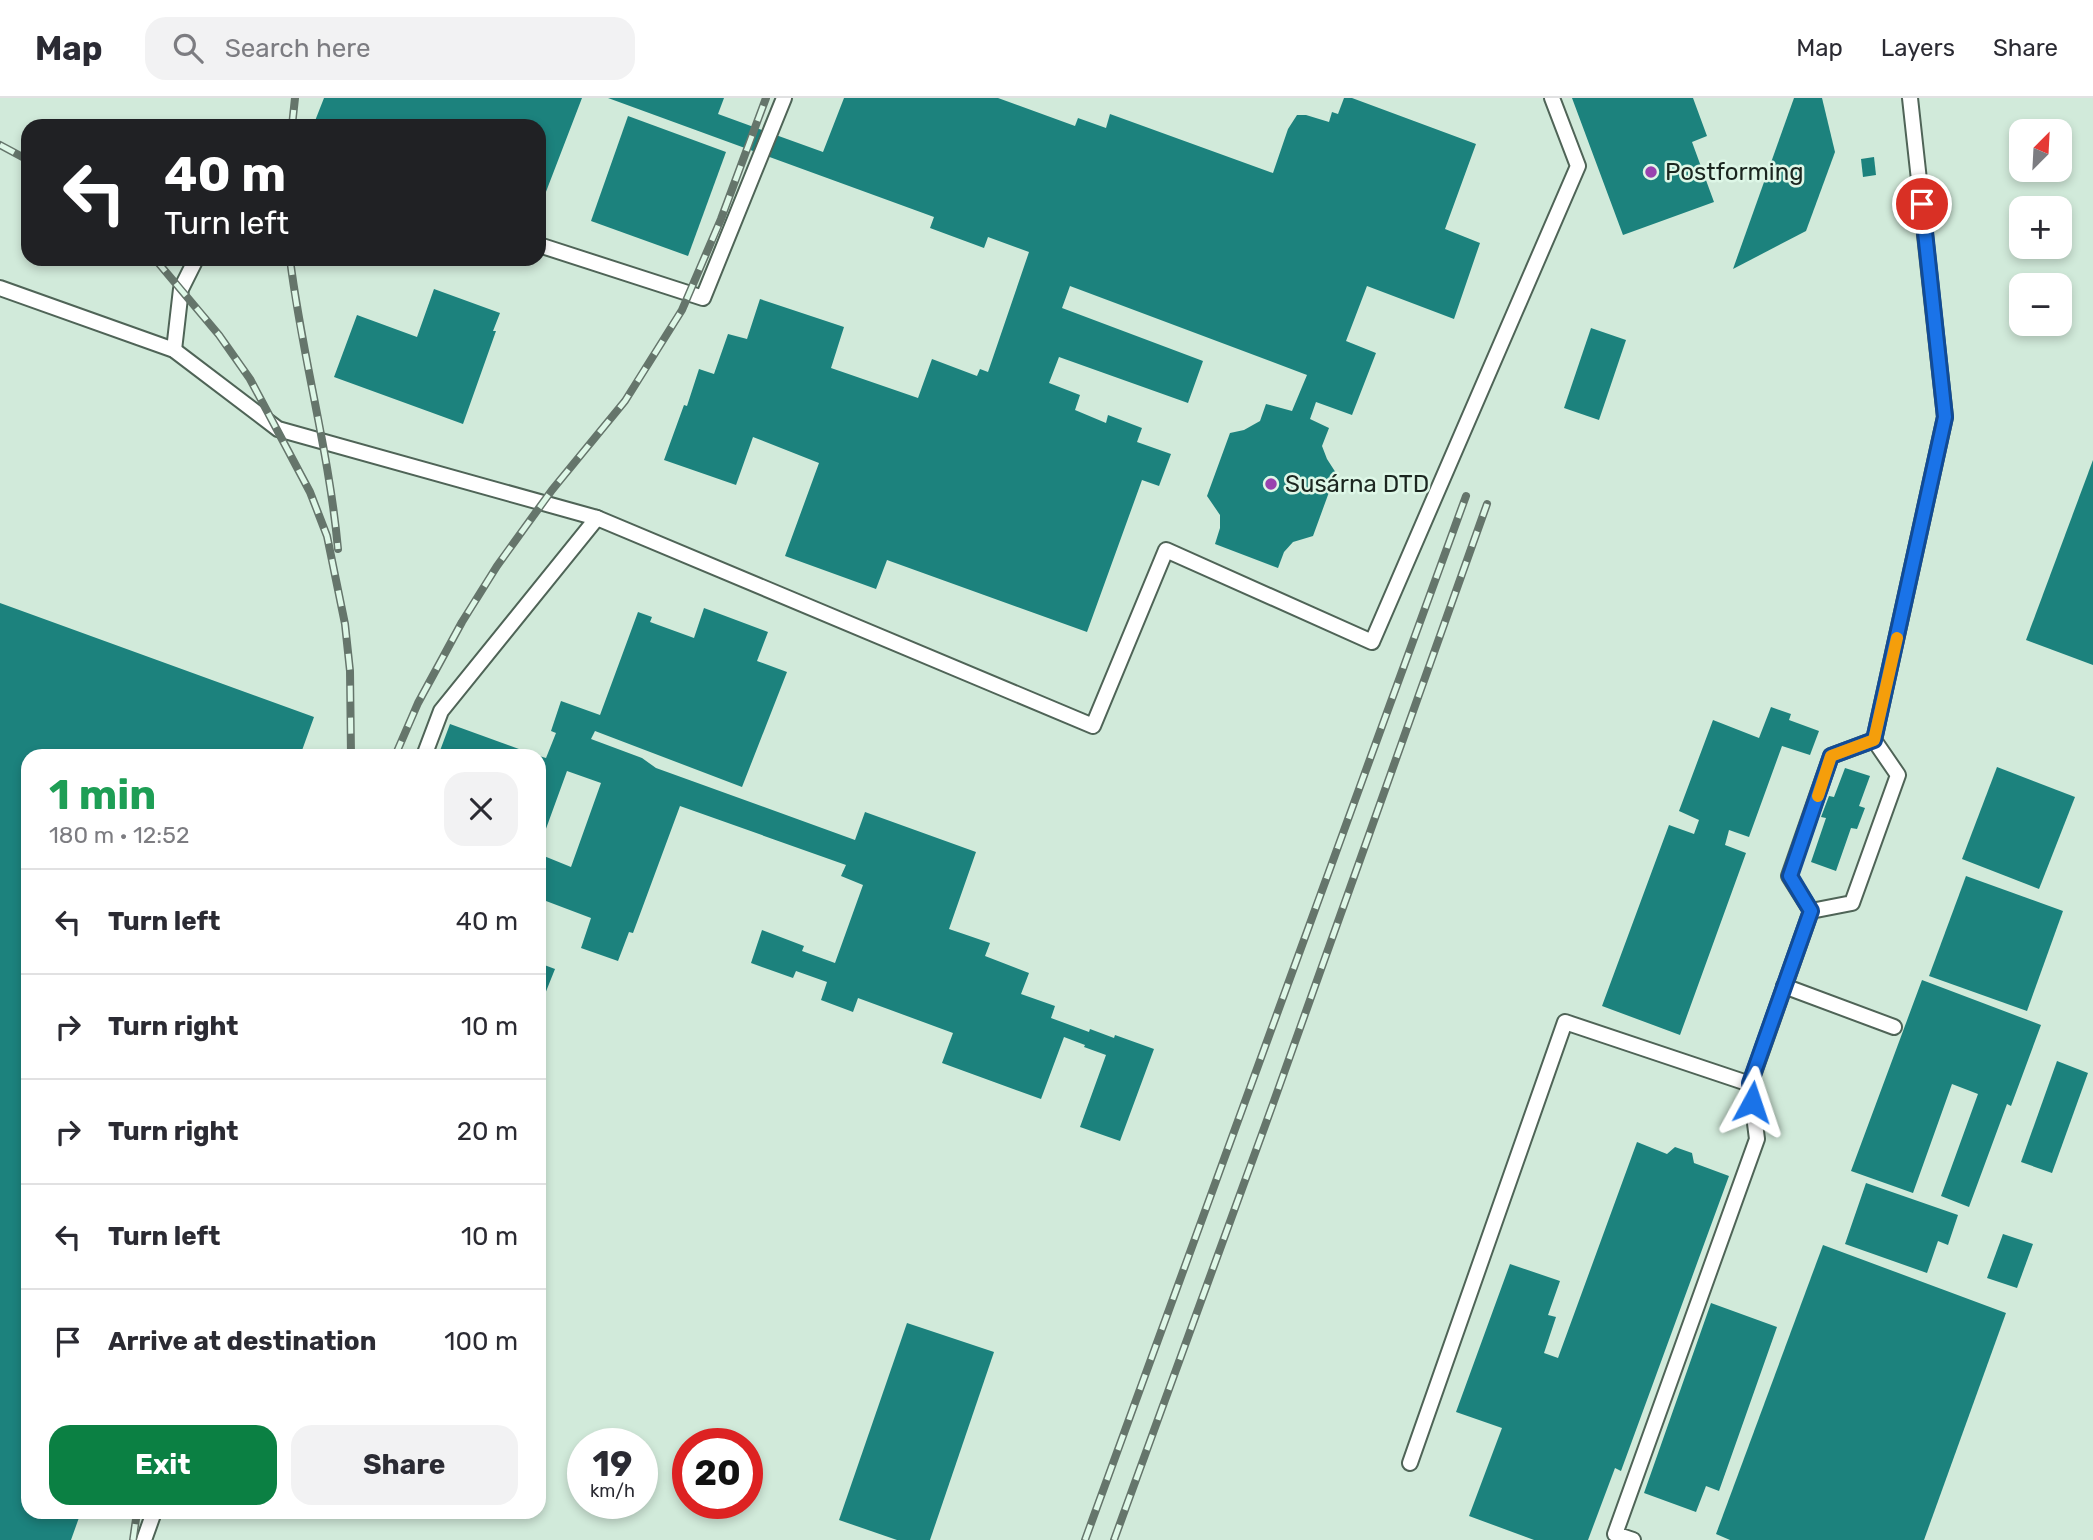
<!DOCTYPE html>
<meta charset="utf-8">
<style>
body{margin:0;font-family:Rubik,sans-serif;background:#f2f2f3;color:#2b2b33;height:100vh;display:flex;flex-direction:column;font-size:26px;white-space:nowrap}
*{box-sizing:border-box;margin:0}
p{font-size:23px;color:#7c7c81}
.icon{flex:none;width:38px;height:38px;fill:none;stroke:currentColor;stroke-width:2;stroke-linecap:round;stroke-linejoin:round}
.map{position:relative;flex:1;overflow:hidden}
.panel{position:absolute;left:21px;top:651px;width:525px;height:770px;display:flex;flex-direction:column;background:#fff;border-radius:21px;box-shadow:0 4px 10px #0003}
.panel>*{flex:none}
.hud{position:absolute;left:21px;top:21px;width:525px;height:147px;border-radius:21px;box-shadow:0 4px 10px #0003;background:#202124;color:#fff;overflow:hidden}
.needle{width:46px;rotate:24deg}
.fabs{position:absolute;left:2009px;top:21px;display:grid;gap:14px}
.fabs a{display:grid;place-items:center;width:63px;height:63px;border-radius:14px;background:#fff;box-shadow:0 4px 10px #0003;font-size:35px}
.speed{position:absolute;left:567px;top:1330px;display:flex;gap:14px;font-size:35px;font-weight:700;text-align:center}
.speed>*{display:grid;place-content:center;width:91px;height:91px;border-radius:50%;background:#fff;box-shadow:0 4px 10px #0003;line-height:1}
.speed small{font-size:18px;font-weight:400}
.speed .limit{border:10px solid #d22;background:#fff;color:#111}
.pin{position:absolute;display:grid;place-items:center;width:60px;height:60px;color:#fff;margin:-30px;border:4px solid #fff;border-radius:50%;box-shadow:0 2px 7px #0007}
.me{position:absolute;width:77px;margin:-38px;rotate:5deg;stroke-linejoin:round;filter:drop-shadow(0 0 5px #0008)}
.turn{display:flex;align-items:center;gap:24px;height:147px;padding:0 28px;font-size:32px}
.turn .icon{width:91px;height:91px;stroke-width:2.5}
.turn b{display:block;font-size:49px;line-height:60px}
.round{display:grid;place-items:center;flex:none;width:74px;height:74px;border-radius:21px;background:#f2f2f3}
.overview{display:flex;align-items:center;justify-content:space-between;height:119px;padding:0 28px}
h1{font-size:42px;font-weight:700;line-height:52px;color:#1e9e55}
.cta{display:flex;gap:14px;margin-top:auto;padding:14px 28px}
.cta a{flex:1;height:80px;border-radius:21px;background:#0b8043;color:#fff;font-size:28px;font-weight:700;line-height:80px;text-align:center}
.cta a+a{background:#f2f2f3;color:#2b2b33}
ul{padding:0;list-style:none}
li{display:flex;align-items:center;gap:21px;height:105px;padding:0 28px;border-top:2px solid #e1e1e2}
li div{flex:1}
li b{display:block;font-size:26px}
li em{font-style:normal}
header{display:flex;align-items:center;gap:42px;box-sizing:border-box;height:98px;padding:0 35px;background:#fff;border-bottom:2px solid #e1e1e2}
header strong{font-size:33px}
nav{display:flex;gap:38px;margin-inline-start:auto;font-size:24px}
.search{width:490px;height:63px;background:#f2f2f3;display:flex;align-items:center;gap:18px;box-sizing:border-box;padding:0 24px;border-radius:21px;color:#7c7c81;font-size:26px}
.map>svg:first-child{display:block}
</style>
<header>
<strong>Map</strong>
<div class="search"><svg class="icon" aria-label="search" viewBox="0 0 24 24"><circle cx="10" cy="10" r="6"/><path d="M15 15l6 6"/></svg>Search here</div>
<nav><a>Map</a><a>Layers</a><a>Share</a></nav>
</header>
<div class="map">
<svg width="2093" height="1442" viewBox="0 0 2093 1442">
<rect width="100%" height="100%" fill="#d1eada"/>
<g fill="#1c827d">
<path d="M324,0H582L539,112V28H313Z"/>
<path d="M608,0H724L718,16L823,54L844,0H998L1075,28L1078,20L1106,30L1110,16L1273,75L1288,31L1297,17H1306L1329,24L1332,14L1338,16L1344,0H1352L1476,46L1445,131L1480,145L1454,221L1367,188L1346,243L1376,255L1352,317L1316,304L1310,321L1329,330L1322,348L1327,361L1336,375L1313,438L1293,444L1284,454L1278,470L1215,446L1220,430V417L1207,398L1230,335L1244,332L1260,323L1266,306L1292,313L1307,277L1070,188L1062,210L1203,263L1188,305L1059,259L1049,285L1080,297L1075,312L1106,325L1108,317L1142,330L1137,344L1171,356L1159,388L1142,382L1087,534L887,462L876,491L785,458L819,365L753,339L736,387L664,362L684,307L687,308L699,271L714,276L728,236L747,241L760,201L844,229L831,270L918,300L932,261L977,278L980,271L988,274L1029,154L988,139L984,150L930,130L934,119Z"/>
<path d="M1572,0H1693L1707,38L1692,44L1714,104L1623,137Z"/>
<path d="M1794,0H1822L1835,54L1806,133L1733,171Z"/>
<path d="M628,18L726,54L688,158L591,123Z"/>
<path d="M1874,59L1876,77L1863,79L1861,61Z"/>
<path d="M434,191L500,215L493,233H496L463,326L334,279L357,217L417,239Z"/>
<path d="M1591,230L1626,242L1599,322L1564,310Z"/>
<path d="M2093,362V567L2026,542Z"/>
<path d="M0,505L314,619L300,658H28V1414H81L71,1442H0Z"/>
<path d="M704,510L768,534L757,563L787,574L742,689L595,633L591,641L642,660L656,670L855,742L865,714L976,754L949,831L990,845L985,858L1029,875L1021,896L1055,908L1051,920L1089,934L1090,931L1114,940L1115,937L1154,951L1120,1043L1080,1029L1106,957L1084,949L1085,947L1064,939L1041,1001L942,965L953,935L858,900L853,914L821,902L827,884L796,873L793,880L751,865L762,832L804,848L802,853L835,865L863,787L841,778L846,767L680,708L633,835L629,834L618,863L581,850L591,820L546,803V801L539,798V756L571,769L601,685L567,673L539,750V658L546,660L556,635L551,633L561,603L600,617L638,514L652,519L650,524L694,540Z"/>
<path d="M1771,609L1791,616L1789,622L1819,633L1810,657L1782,648L1749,739L1729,732L1725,747L1746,755L1680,937L1602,908L1669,727L1694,736L1699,722L1679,713L1713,622L1759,640Z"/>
<path d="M450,626L538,658H438Z"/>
<path d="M1997,669L2075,699L2039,791L1962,761Z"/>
<path d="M1845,670L1870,678L1859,708L1865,710L1857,731L1851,730L1836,773L1811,764L1826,720L1821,719L1829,698L1834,699Z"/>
<path d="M1966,778L2063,813L2027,913L1929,878Z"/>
<path d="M539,865L555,871L539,911Z"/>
<path d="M1922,882L2041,927L2011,1008L2007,1006L1969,1109L1941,1098L1978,996L1952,986L1913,1095L1851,1073Z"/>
<path d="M2057,963L2088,975L2052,1075L2021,1064Z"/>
<path d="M1637,1044L1667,1056L1675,1049L1692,1055L1694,1065L1729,1078L1621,1373L1615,1370L1588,1442H1534L1469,1418L1502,1330L1456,1314L1510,1166L1560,1183L1548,1217L1556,1219L1544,1255L1558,1260Z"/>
<path d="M1866,1085L1958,1117L1948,1147L1938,1143L1927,1175L1845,1146Z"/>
<path d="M2003,1136L2033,1146L2017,1190L1987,1180Z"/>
<path d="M1823,1147L2006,1215L1924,1442H1730L1716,1436Z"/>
<path d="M1711,1205L1777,1229L1719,1393L1706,1388L1696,1414L1644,1395Z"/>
<path d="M907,1225L994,1254L930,1442H897L839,1422Z"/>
</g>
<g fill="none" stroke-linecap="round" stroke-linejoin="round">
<g stroke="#4f6457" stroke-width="18">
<g id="service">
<path d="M539,147L703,200L784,0"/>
<path d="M0,190L174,252L278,331L597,420"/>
<path d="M174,252L181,191L196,161"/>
<path d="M424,658L441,613L597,420L1093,628L1166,452L1372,544L1578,68L1552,0"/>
<path d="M1811,813L1852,805L1898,677L1874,642L1945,319L1910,0"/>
<path d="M1784,888L1894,929"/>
<path d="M1410,1365L1565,924L1750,986"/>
<path d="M144,1442L154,1414"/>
<path d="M1633,1442L1615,1436L1757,1041L1750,986L1811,813L1789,778L1831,658L1874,642"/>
</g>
</g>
<use href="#service" stroke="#fff" stroke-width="14"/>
<g stroke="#65756b" stroke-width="8">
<g id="rail">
<path d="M292,28L295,0"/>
<path d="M0,47L28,62"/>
<path d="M155,161L219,237L250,281L310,394L327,438L345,526L350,573L351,658"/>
<path d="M290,161C302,258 329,353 338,451"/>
<path d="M395,658L418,605L462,524L497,468L552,392L625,303L682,212L721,121L766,0"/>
<path d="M133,1442L137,1414"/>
<path d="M1085,1442L1466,398"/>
<path d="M1114,1442L1274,1003L1487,406"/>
</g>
</g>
<use href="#rail" stroke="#def7e7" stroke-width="5" stroke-dasharray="16" stroke-linecap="butt"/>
</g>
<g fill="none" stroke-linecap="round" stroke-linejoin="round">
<g stroke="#114b97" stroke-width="18">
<path id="route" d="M1752,1004L1750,985L1811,813L1790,778L1831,658L1874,642L1945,319L1922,106"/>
</g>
<use href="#route" stroke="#1a73e8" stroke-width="12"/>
<path stroke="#f59e0b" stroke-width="12" d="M1818,698L1831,658L1874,642L1897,540"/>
</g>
<g fill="#9942af" stroke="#def7e7" stroke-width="2.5">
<circle cx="1651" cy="74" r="7"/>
<circle cx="1271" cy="386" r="7"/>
</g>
<g text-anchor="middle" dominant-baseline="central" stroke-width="5" stroke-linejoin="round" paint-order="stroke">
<g font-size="24" fill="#1c2620" stroke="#def7e7" text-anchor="start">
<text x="1665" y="74">Postforming</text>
<text x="1285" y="386">Susárna DTD</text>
</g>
</g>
</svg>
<div class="fabs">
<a><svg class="needle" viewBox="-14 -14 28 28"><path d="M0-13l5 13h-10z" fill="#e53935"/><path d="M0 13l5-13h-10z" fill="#7c7c81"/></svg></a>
<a>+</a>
<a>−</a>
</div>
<div class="speed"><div>19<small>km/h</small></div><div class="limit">20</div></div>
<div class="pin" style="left:1922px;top:106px;background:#d93025"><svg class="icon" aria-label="arrive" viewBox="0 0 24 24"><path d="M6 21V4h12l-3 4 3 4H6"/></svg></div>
<svg class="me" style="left:1752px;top:1004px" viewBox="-20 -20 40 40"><path d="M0-17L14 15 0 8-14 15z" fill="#1a73e8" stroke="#fff" stroke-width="4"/></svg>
<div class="hud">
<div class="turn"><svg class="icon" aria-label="left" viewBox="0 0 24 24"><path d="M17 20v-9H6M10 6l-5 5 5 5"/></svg><div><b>40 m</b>Turn left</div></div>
</div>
<section class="panel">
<div class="overview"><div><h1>1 min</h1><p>180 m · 12:52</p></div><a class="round"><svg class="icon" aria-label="close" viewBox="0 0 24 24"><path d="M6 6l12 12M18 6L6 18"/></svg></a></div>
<ul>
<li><svg class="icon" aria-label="left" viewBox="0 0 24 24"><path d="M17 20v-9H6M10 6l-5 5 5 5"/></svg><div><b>Turn left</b></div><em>40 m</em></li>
<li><svg class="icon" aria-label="right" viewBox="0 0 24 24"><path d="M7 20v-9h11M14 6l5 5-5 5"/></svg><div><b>Turn right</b></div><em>10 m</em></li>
<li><svg class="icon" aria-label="right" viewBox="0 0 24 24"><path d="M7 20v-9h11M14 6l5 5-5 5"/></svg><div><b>Turn right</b></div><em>20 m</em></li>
<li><svg class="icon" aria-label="left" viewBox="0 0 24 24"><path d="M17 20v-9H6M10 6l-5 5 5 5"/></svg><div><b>Turn left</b></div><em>10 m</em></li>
<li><svg class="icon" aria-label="arrive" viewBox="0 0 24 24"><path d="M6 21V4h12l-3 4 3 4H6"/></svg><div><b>Arrive at destination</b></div><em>100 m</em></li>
</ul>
<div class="cta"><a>Exit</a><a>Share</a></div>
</section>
</div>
